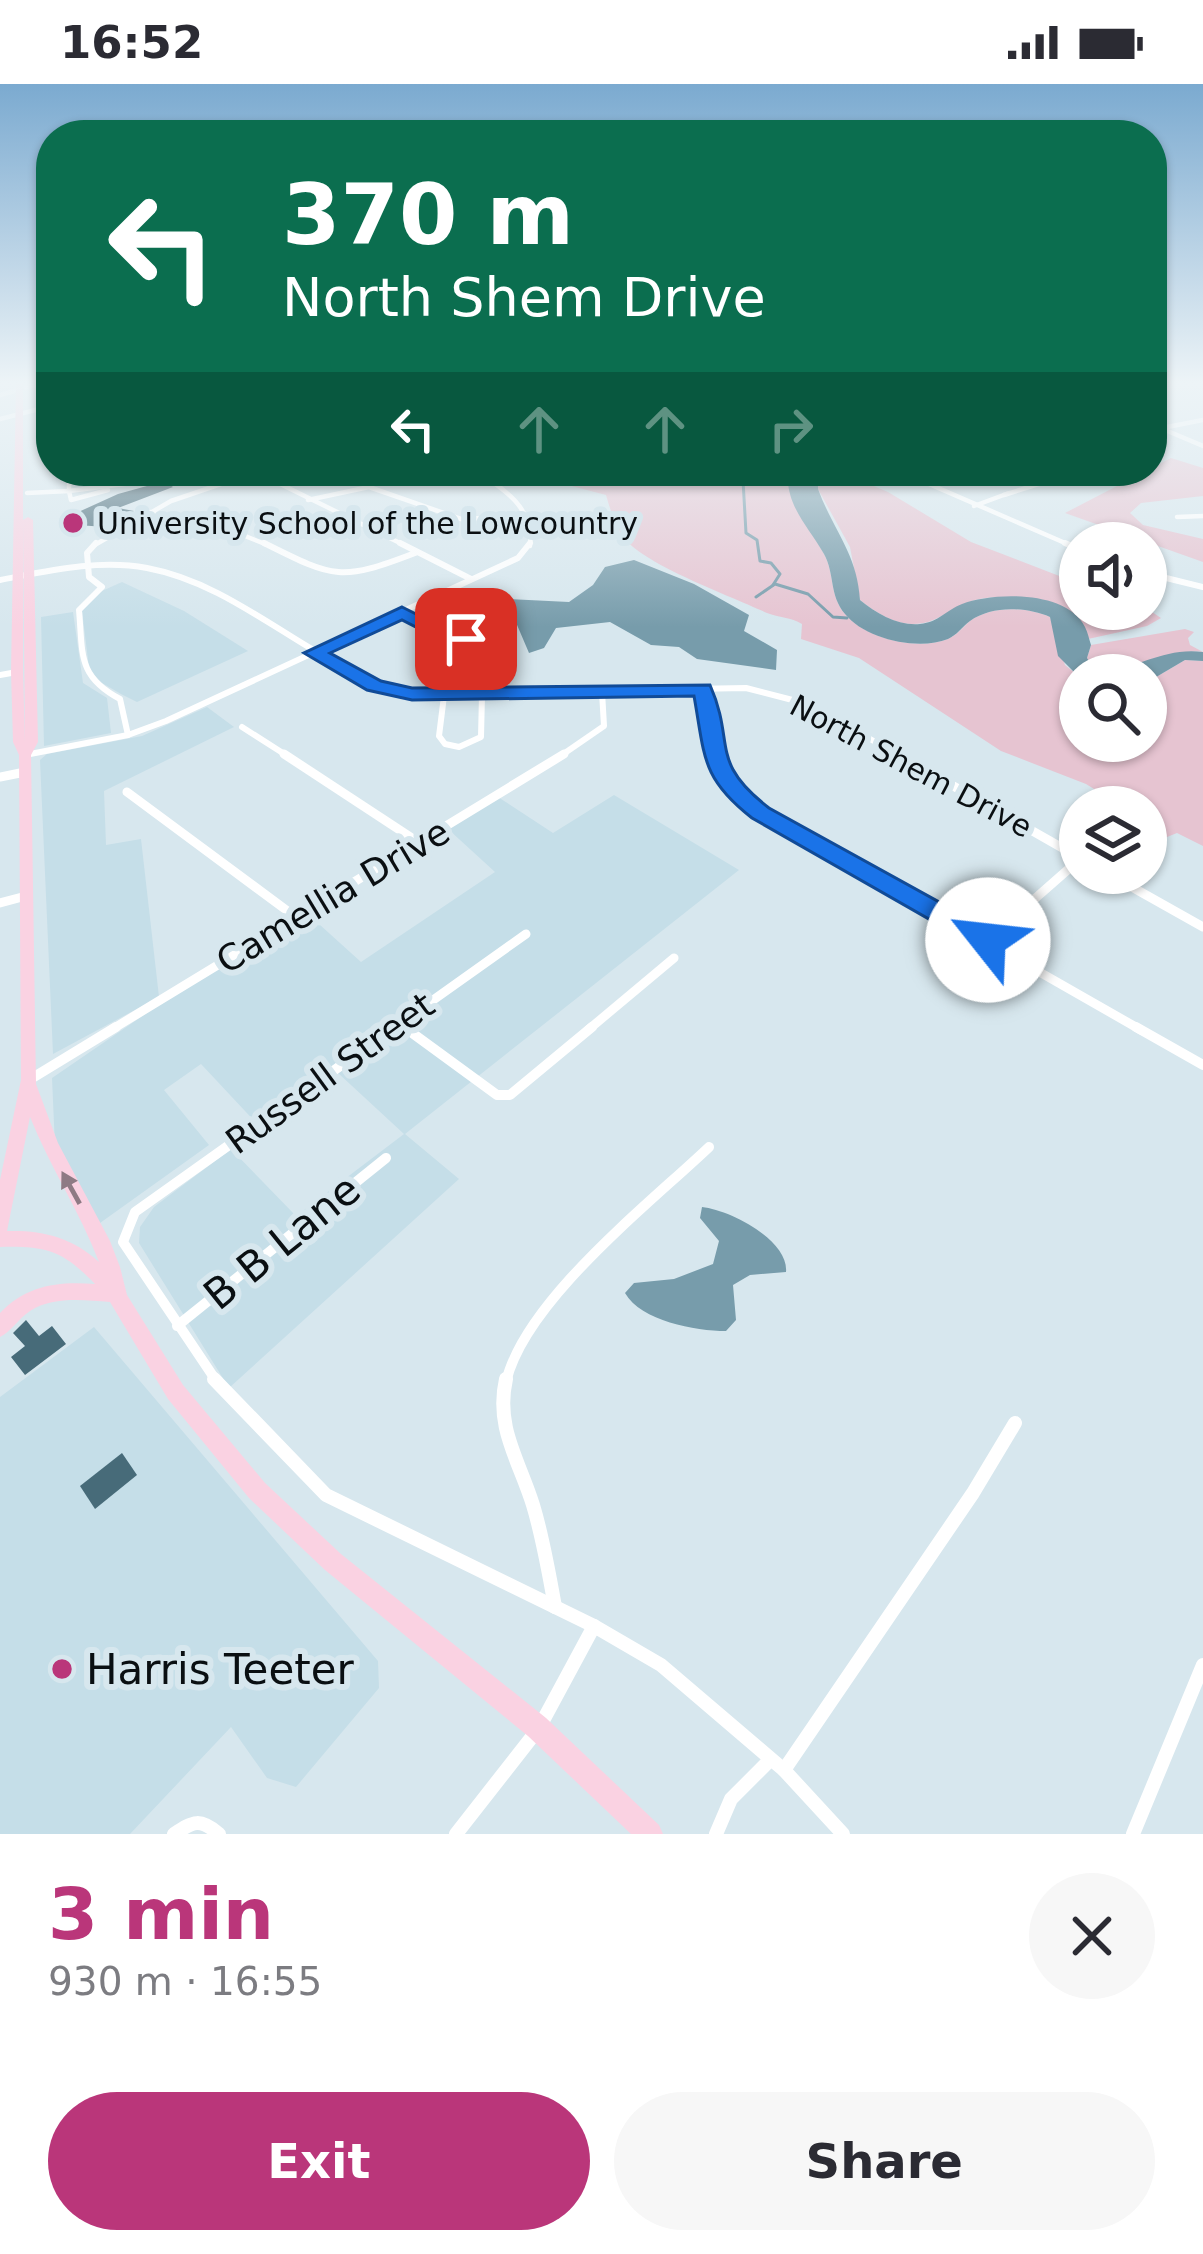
<!DOCTYPE html>
<meta charset="utf-8">
<style>
body{margin:0;font-family:"DejaVu Sans",sans-serif;background:#f7f7f7;color:#2b2b33;height:100vh;display:flex;flex-direction:column;font-size:45px;white-space:nowrap}
*{box-sizing:border-box;margin:0}
p{font-size:39px;color:#7c7c81}
.icon{flex:none;width:66px;height:66px;fill:none;stroke:currentColor;stroke-width:2;stroke-linecap:round;stroke-linejoin:round}
.map{position:relative;height:1750px;overflow:hidden}
.drawer{display:flex;flex-direction:column;background:#fff;flex:1}
.drawer>*{flex:none}
.guide{position:absolute;left:36px;top:36px;width:1131px;height:366px;border-radius:48px;box-shadow:0 3px 9px #0004;background:#0b6e4f;color:#fff;overflow:hidden}
.tools{position:absolute;left:1059px;top:438px;display:grid;gap:24px}
.tools a{display:grid;place-items:center;width:108px;height:108px;border-radius:50%;background:#fff;box-shadow:0 3px 9px #0004;font-size:60px}
.pin{position:absolute;display:grid;place-items:center;width:102px;height:102px;color:#fff;margin:-51px;border-radius:24px;box-shadow:0 6px 18px #0006}
.me{position:absolute;width:132px;margin:-66px;rotate:299deg;stroke-linejoin:round;filter:drop-shadow(0 0 9px #0008)}
.turn{display:flex;align-items:center;gap:42px;height:252px;padding:0 48px;font-size:54px}
.turn .icon{width:156px;height:156px;stroke-width:2.5}
.turn b{display:block;font-size:84px;line-height:102px}
.lanes{display:flex;align-items:center;height:114px;padding:0 48px;background:#0003;justify-content:center;gap:60px;direction:ltr}
.lanes .off{opacity:.35}
.round{display:grid;place-items:center;flex:none;width:126px;height:126px;border-radius:63px;background:#f7f7f7}
.head{display:flex;align-items:center;justify-content:space-between;height:204px;padding:0 48px}
h1{font-size:72px;font-weight:700;line-height:90px;color:#ba367a}
.primary-button{display:flex;gap:24px;margin-top:auto;padding:24px 48px}
.primary-button a{flex:1;height:138px;border-radius:72px;background:#ba367a;color:#fff;font-size:48px;font-weight:700;line-height:138px;text-align:center}
.primary-button a+a{background:#f7f7f7;color:#2b2b33}
.status{display:flex;justify-content:space-between;align-items:center;height:84px;padding:0 60px;background:#fff;direction:ltr}
.status svg{height:33px;fill:currentColor}
.map>svg:first-child{display:block}
</style>
<div class="status"><b>16:52</b><svg viewBox="0 0 49 12"><path d="M0 12V9h3v3zM5 12V6h3v6zM10 12V3h3v9zM15 12V0h3v12zM26 1h20v11H26zM47 4h2v5h-2z"/></svg></div>
<div class="map">
<svg width="1203" height="1750" viewBox="0 0 1203 1750">
<rect width="100%" height="100%" fill="#d7e7ee"/>
<g fill="#c5dee8">
<path d="M122,498L184,527L248,567L137,618L121,610L90,592L82,527L93,511Z"/>
<path d="M73,528L83,599L107,614L111,649L44,662L41,533Z"/>
<path d="M207,623L234,643L104,707L106,761L141,755L159,913L53,970L40,676L47,670L142,652Z"/>
<path d="M614,711L739,786L405,1050L459,1095L229,1304L139,1159L140,1143L154,1123L231,1065L296,1132L404,1050L338,989L261,1044L201,980L164,1006L209,1061L100,1139L55,1063L52,994L160,920L309,831L361,878L495,788L448,745L498,713L553,749Z"/>
<path d="M94,1243L378,1577L379,1604L296,1703L267,1694L231,1643L130,1750H0V1313Z"/>
</g>
<g fill="#e6c4d1">
<path d="M1171,374L1203,384V412L1141,419L1130,429L1143,441L1203,455V478L1065,429Z"/>
<path d="M514,387H788C789,420 809,442 824,470C835,490 829,511 845,530C866,555 918,567 948,555C957,551 963,543 970,537C992,521 1026,523 1050,533L1065,581L1080,593V657H1146V599L1185,576L1203,577V762L1177,749L1167,753L1146,742V723H1123L1086,700L1001,667L859,574L801,555L802,540C791,533 779,534 767,529C733,513 647,482 625,455C616,444 610,425 606,411Z"/>
<path d="M827,387H853L857,395L888,408L971,458L1080,500V525L1146,524L1161,534L1147,542L1088,555C1084,515 1003,507 972,517C949,524 937,541 911,540C892,539 875,528 860,516L850,463L818,405V397Z"/>
<path d="M1185,545L1194,548L1188,554L1190,561L1203,568C1164,564 1130,593 1092,582L1087,574L1091,561Z"/>
</g>
<g fill="#779cab">
<path d="M788,387H827L818,397V405C834,448 857,469 860,516C877,530 898,542 920,540C939,538 946,526 962,520C993,508 1067,506 1085,543C1088,549 1089,555 1091,561L1087,574L1092,582C1130,593 1158,562 1203,568V577L1185,576L1146,599V591L1079,593L1058,572L1050,533C1026,523 992,521 970,537C962,543 957,551 948,555C918,567 865,555 845,530C829,511 835,490 824,470C808,442 785,421 788,387Z"/>
<path d="M634,476L694,500L749,531L744,547L777,566L776,586L697,575L679,563L651,561L610,538L556,544L544,564L529,569L506,515L569,518L593,501L605,483Z"/>
<path d="M702,1123C730,1126 789,1156 786,1188L750,1191L733,1201L736,1236L726,1247C695,1247 641,1237 625,1209L634,1199L674,1195L713,1180L719,1157L700,1134Z"/>
</g>
<g fill="none" stroke-linecap="round" stroke-linejoin="round">
<g stroke="#779cab" stroke-width="3">
<path d="M709,387L743,396L746,449L757,456L760,477L771,479L780,490L773,501"/>
<path d="M672,392L676,387"/>
<path d="M756,513L775,500L808,510L833,533L847,534"/>
</g>
</g>
<g fill="#476b79">
<path d="M165,397L173,403L118,424L134,427L105,443L64,440L74,430L118,410Z"/>
<path d="M26,1236L39,1252L52,1242L66,1260L25,1291L11,1273L25,1262L13,1249Z"/>
<path d="M122,1369L137,1391L95,1425L80,1402Z"/>
</g>
<g fill="none" stroke-linecap="round" stroke-linejoin="round">
<g stroke="#fff" stroke-width="4.5">
<path d="M26,303L51,298"/>
<path d="M0,311L18,306"/>
<path d="M0,335L51,322"/>
<path d="M1158,343L1203,362"/>
<path d="M1152,346L1203,336"/>
<path d="M475,387C504,404 535,425 530,462"/>
<path d="M256,388L406,462"/>
<path d="M906,390L1072,462"/>
<path d="M69,399L123,391L120,387"/>
<path d="M69,407L140,398L175,387"/>
<path d="M69,407L71,416L108,406"/>
<path d="M27,409L69,407V387"/>
<path d="M1004,411L1080,387"/>
<path d="M308,416L369,403L461,435L527,432"/>
<path d="M974,422L1009,409"/>
<path d="M150,428L220,442L270,462"/>
<path d="M1177,433L1203,432"/>
<path d="M93,462L171,417L259,387"/>
</g>
<g stroke="#fff" stroke-width="6">
<path d="M96,459L87,469L89,493L102,503L79,526C83,570 77,592 120,615L128,651"/>
<path d="M264,459C334,494 340,498 415,469"/>
<path d="M400,459L471,495"/>
<path d="M1065,459L1080,466"/>
<path d="M1146,489L1203,503"/>
<path d="M0,496C48,487 98,475 147,484C244,502 315,587 412,610L746,604L808,620L902,673"/>
<path d="M402,529L448,552"/>
<circle cx="456" cy="555" r="7"/>
<path d="M0,591L17,588"/>
<path d="M703,605L717,673"/>
<path d="M444,612L439,652L445,660L459,663L481,653L482,611"/>
<path d="M242,643L289,673"/>
<path d="M25,671L128,651L166,637L518,474L530,459"/>
<path d="M559,673L604,642L602,608"/>
</g>
<g stroke="#fff" stroke-width="9">
<path d="M284,670L421,760"/>
<path d="M716,670L732,701L761,729L1141,946"/>
<path d="M897,670L1080,774"/>
<path d="M0,693L25,688"/>
<path d="M127,708L297,834"/>
<path d="M1107,789L1203,843"/>
<path d="M0,819L26,812"/>
<path d="M988,856L1080,775"/>
<path d="M400,940L408,946"/>
<path d="M111,946L564,670"/>
<path d="M391,946L526,850"/>
<path d="M588,946L674,874"/>
</g>
<g stroke="#fff" stroke-width="10">
<path d="M404,943L497,1011H510L592,943"/>
<path d="M1136,943L1203,981"/>
<path d="M29,996L116,943"/>
<path d="M177,1242L386,1074"/>
<path d="M217,1298L123,1158L135,1128L395,943"/>
<path d="M506,1298C525,1217 649,1120 709,1063"/>
</g>
<g stroke="#fff" stroke-width="14">
<path d="M214,1295L326,1411L594,1542L661,1581L784,1686L843,1750"/>
<path d="M506,1295C495,1343 519,1376 533,1421C543,1454 549,1489 555,1523"/>
<path d="M784,1686L973,1409L1015,1339"/>
<path d="M174,1750C194,1737 200,1734 219,1750"/>
<path d="M456,1750L539,1644L594,1542"/>
<path d="M716,1750L731,1715L770,1676"/>
<path d="M1133,1750L1203,1581"/>
</g>
<path fill="#fad2e2" fill-rule="evenodd" d="M16,298H23V588L25,659L23,436L28,433L33,436L38,658L31,671L36,1000L58,1059L110,1157L120,1183L127,1211L183,1301L265,1399L341,1470L546,1634L659,1741L663,1750H631L528,1652L325,1486L249,1414L168,1315L110,1218C84,1216 53,1212 30,1227C18,1235 12,1247 0,1253V1229C26,1201 59,1197 95,1200C62,1166 46,1162 0,1163V1096L21,996L19,671L13,658L11,588ZM30,1033C50,1083 80,1128 99,1178C72,1153 42,1146 7,1147Z"/>
</g>
<defs><path id="oneway-solid" d="M-6-.8H1V-3.2L6.5 0L1 3.2V.8H-6Z" transform="scale(3)"/></defs>
<use fill="#8e7a84" href="#oneway-solid" transform="translate(71 1104) rotate(-119)"/>
<linearGradient id="sky" x2="0" y2="1"><stop stop-color="#7baad0"/><stop offset="0.55" stop-color="#edf4f7"/><stop offset="1" stop-color="#edf4f7" stop-opacity="0"/></linearGradient>
<rect width="1203" height="543" fill="url(#sky)"/>
<path fill="#1a73e8" stroke="#114b97" stroke-width="3" d="M402,523L458,551L466,549L476,555L442,563L439,555L402,536L330,569L381,597L412,604L710,601C736,660 708,677 769,724L997,850L1001,856L988,866L978,863L752,734C701,694 705,673 694,612L412,616L367,606L304,569Z"/>
<g fill="#ba367a" stroke="#d7e7ee" stroke-width="4.5">
<circle cx="73" cy="439" r="12"/>
<circle cx="62" cy="1585" r="12"/>
</g>
<g text-anchor="middle" dominant-baseline="central" stroke-width="12" stroke-linejoin="round" paint-order="stroke">
<g font-size="30" fill="#0a0f12" stroke="#d7e7ee" text-anchor="start">
<text x="97" y="439">University School of the Lowcountry</text>
</g>
<g font-size="30" fill="#0a0f12" stroke="#d7e7ee">
<text transform="translate(911 682) rotate(28)">North Shem Drive</text>
</g>
<g font-size="36" fill="#0a0f12" stroke="#d7e7ee">
<text transform="translate(333 812) rotate(-31)">Camellia Drive</text>
<text transform="translate(330 989) rotate(-36)">Russell Street</text>
</g>
<g font-size="42" fill="#0a0f12" stroke="#d7e7ee">
<text transform="translate(282 1158) rotate(-39)">B B Lane</text>
</g>
<g font-size="42" fill="#0a0f12" stroke="#d7e7ee" text-anchor="start">
<text x="86" y="1585">Harris Teeter</text>
</g>
</g>
</svg>
<div class="tools">
<a><svg class="icon" aria-label="sound" viewBox="0 0 24 24"><path d="M4 9h4l5-4v14l-5-4H4zM17 9q2 3 0 6"/></svg></a>
<a><svg class="icon" aria-label="search" viewBox="0 0 24 24"><circle cx="10" cy="10" r="6"/><path d="M15 15l6 6"/></svg></a>
<a><svg class="icon" aria-label="layers" viewBox="0 0 24 24"><path d="M12 4l9 5-9 5-9-5zM3 14l9 5 9-5"/></svg></a>
</div>
<div class="pin" style="left:466px;top:555px;background:#d93025"><svg class="icon" aria-label="arrive" viewBox="0 0 24 24"><path d="M6 21V4h12l-3 4 3 4H6"/></svg></div>
<svg class="me" style="left:988px;top:856px" viewBox="-20 -20 40 40"><circle r="19" fill="#fff"/><path d="M0-13L10 11 0 6-10 11z" fill="#1a73e8"/></svg>
<div class="guide">
<div class="turn"><svg class="icon" aria-label="left" viewBox="0 0 24 24"><path d="M17 20v-9H6M10 6l-5 5 5 5"/></svg><div><b>370 m</b>North Shem Drive</div></div>
<div class="lanes"><svg class="icon" aria-label="left" viewBox="0 0 24 24"><path d="M17 20v-9H6M10 6l-5 5 5 5"/></svg><svg class="icon off" aria-label="ahead" viewBox="0 0 24 24"><path d="M12 20V5M6 11l6-6 6 6"/></svg><svg class="icon off" aria-label="ahead" viewBox="0 0 24 24"><path d="M12 20V5M6 11l6-6 6 6"/></svg><svg class="icon off" aria-label="right" viewBox="0 0 24 24"><path d="M7 20v-9h11M14 6l5 5-5 5"/></svg></div>
</div>
</div>
<section class="drawer">
<div class="head"><div><h1>3 min</h1><p>930 m · 16:55</p></div><a class="round"><svg class="icon" aria-label="close" viewBox="0 0 24 24"><path d="M6 6l12 12M18 6L6 18"/></svg></a></div>
<div class="primary-button"><a>Exit</a><a>Share</a></div>
</section>
